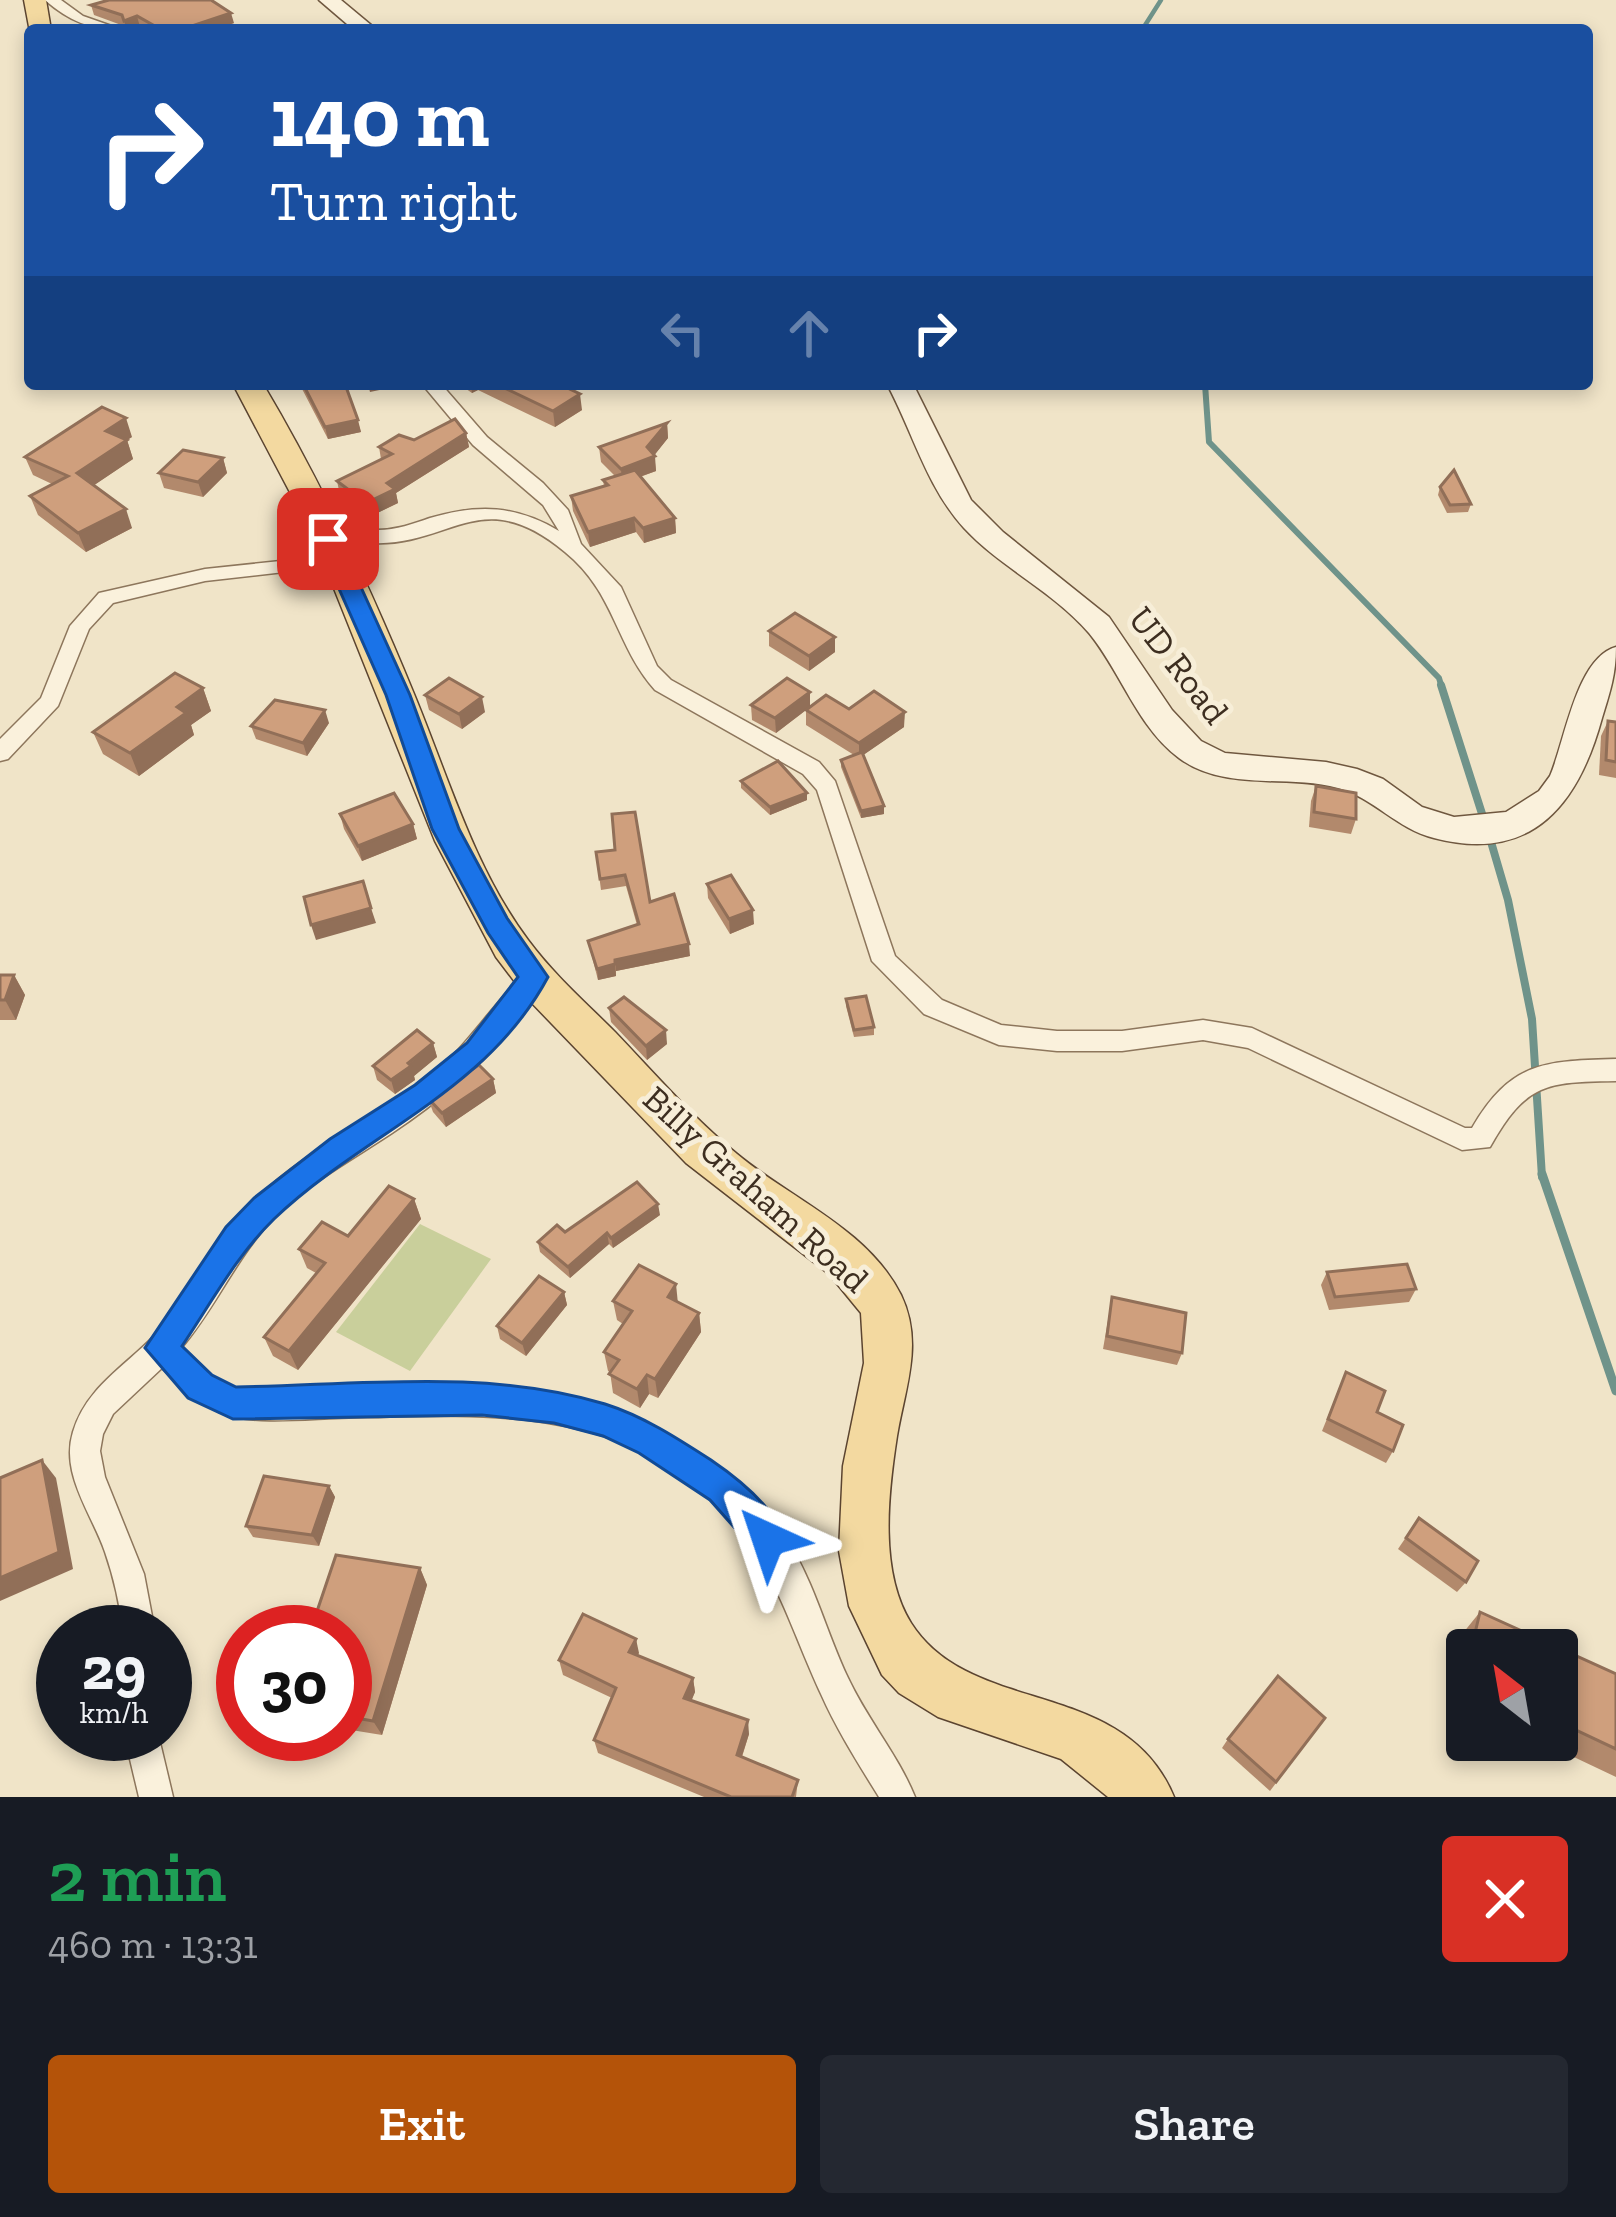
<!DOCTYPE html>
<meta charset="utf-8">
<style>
body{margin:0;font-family:"Zilla Slab",serif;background:#242831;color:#f1f3f6;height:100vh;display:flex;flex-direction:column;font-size:45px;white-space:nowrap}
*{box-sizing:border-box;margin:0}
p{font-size:39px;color:#9ea1a6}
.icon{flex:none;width:66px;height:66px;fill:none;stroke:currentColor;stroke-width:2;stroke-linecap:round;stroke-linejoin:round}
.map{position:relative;height:1797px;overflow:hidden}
.drawer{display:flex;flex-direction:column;background:#171b24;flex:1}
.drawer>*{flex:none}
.guide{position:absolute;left:24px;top:24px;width:1569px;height:366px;border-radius:12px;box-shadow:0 6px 18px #0003;background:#1a4fa0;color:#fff;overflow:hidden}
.needle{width:78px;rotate:329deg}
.fabs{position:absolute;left:1446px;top:1629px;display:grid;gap:24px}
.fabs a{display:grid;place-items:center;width:132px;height:132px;border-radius:12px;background:#171b24;box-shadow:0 6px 18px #0003;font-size:60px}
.speed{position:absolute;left:36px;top:1605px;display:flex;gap:24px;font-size:60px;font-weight:700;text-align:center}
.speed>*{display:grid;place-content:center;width:156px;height:156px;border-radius:50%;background:#171b24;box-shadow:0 6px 18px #0003;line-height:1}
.speed small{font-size:30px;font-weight:400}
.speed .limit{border:18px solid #d22;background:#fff;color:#111}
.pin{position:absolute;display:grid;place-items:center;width:102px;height:102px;color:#fff;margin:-51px;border-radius:24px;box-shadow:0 6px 18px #0006}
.me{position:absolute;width:132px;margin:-66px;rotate:318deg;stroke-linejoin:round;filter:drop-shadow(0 0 9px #0008)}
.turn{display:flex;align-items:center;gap:42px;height:252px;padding:0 48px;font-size:54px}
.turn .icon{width:156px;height:156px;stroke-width:2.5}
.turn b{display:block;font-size:84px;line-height:102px}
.lanes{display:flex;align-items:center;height:114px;padding:0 48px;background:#0003;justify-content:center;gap:60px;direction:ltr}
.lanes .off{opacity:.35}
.round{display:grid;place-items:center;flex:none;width:126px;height:126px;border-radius:12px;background:#242831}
.overview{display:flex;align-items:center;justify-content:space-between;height:204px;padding:0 48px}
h1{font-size:72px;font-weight:600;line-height:90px;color:#1e9e55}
.primary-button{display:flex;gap:24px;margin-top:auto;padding:24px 48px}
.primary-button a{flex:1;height:138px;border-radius:12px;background:#b45309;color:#fff;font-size:48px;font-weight:600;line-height:138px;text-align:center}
.primary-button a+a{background:#242831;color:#f1f3f6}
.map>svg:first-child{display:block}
</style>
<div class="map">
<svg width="1616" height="1797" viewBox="0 0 1616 1797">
<rect width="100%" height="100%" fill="#f0e4c8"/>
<path fill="#c9cf9b" d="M420,1224L491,1259L410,1371L336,1332Z"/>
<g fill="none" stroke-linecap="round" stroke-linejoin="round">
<path stroke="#6f938a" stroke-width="4.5" d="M1142,30L1161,0"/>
<path stroke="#6f938a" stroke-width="6" d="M1205,384L1209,442L1439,678L1442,688"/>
<g stroke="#6f938a" stroke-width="8">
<path d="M1441,685L1484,820"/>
<path d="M1489,835L1508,900L1532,1019L1542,1177"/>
</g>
<path stroke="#6f938a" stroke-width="9" d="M1542,1174L1616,1391"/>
<g stroke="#8d765c" stroke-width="3">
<g id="street">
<path d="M45,0H61L83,16L123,30C91,30 69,21 45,0Z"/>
<path d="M422,384H441L487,437L543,483L568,510L581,544L621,587L657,666L671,680L819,762L835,781L895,956L942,1000L1001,1025L1057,1031H1122L1203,1020L1252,1028L1465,1128H1472C1511,1061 1545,1061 1616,1059V1081C1546,1082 1526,1083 1490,1147L1462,1150L1248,1048L1203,1040L1122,1051H1057L999,1045L924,1014L872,961L817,790L803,774L655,690C616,647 615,592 565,552C481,482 451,547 372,543C350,541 330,531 311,521V513C333,510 351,530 374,530C394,531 412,524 430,518C478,504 516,505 559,531L543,505L473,445Z"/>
<path d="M338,555L348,561L345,565L205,581L113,603L89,629L58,706L8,759L0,761V739L41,698L70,626L99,593L205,569Z"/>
<path d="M534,967L543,970L546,977C511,1041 452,1093 392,1133C353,1159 312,1181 279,1213C238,1252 218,1305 182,1347L212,1377L235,1389C410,1392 614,1356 747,1495C762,1510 778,1525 789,1543C815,1585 827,1634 848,1678C867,1719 898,1755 915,1797H879C858,1763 837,1730 821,1694C782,1609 775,1559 702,1492C605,1402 458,1415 336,1418C307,1419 254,1424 227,1415C200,1405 182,1388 162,1368L113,1414L103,1434L100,1451L105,1477L144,1574L155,1632H123C120,1605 114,1578 105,1552C92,1514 60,1474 73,1432C86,1388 124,1367 154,1336C194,1295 215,1238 257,1198C316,1141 395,1110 455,1053C472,1037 519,972 534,967Z"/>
<path d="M124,1734H158L173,1797H139Z"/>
</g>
</g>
<g stroke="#6f573f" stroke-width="3">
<g id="secondary">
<path d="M319,0H341L377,30H354Z"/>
<path d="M887,384H913L971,500L1003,532L1109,617L1172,710L1201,741L1225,753L1326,762L1357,769L1383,779L1422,807L1454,817L1506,812L1539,791L1550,776C1565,742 1576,658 1616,647C1616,674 1610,692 1602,718C1579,802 1534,864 1434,838C1397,829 1374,798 1338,788C1287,774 1225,792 1179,758C1138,728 1121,672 1089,633C1053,591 1001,568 964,528C926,486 913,432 887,384Z"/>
</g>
</g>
<g stroke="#5b4430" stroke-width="3">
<g id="primary">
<path d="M24,0H46L51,30L30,32Z"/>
<path d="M233,384H263C322,483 370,587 414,694C448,776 474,868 528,940C554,975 585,1002 615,1032C655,1074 693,1118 737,1154C791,1199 868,1229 901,1295C924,1343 905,1388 897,1436C888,1494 879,1572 911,1623C971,1718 1124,1676 1174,1797H1108L1061,1759L938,1717L899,1693L882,1675L849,1606L839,1551L843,1466L864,1363L861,1313L829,1274L686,1163L527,998L496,957L435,841L313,536Z"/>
</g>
</g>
<use href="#street" fill="#faf1dc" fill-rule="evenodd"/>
<use href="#secondary" fill="#faf1dc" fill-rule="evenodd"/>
<use href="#primary" fill="#f3d9a0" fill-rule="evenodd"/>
</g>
<g fill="#b2896c">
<path d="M91,5L234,23L214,30H146L140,27L126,30L124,26L94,15Z"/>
<path d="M287,384H345L361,432L328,439L300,385L289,388Z"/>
<path d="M459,384H559L582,410L555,427L478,390L472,393Z"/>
<path d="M667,423L668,438L654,455L656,471L640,477L675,518L676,533L644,543L636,532L590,547L573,511L571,496L604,486L603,480L615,476L601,462L599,447Z"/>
<path d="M466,433L469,447L396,493L398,503L369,517L340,495L337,481L381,459L379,447L414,440Z"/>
<path d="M132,437L127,440L133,459L94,485L132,528L86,552L38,515L30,496L52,484L33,475L25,457Z"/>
<path d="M223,458L227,473L203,497L164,488L159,473Z"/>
<path d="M1440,487L1471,504L1468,512L1447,513L1438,495Z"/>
<path d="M769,631L835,637V652L809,671L769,646Z"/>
<path d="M203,688L211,711L191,725L194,735L139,776L103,754L93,732Z"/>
<path d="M425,695L485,712L462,729L429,710Z"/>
<path d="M751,705L810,707L776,733L752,720Z"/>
<path d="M849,709L904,727L863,755L884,806V814L861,818L841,767V760L854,755L806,725V710Z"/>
<path d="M1608,721L1616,722V778L1599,775L1601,736Z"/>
<path d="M329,723L307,756L256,739L251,726Z"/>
<path d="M741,781L807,800L770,815L741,788Z"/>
<path d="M1316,786L1356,819L1351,834L1309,827L1311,801Z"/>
<path d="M340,814L413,824L417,839L362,861L344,829Z"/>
<path d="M615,850L650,902L690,956L616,971V976L598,980L588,941L637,925L626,886L601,890L596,852Z"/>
<path d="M707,884L754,924L730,934L708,898Z"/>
<path d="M0,975H14L25,995L16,1020H0Z"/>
<path d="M846,999L874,1027V1035L854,1037L846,1006Z"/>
<path d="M609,1008L667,1044L647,1060L611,1022Z"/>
<path d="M433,1043L437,1057L414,1076L415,1080L395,1094L377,1080L373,1066Z"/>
<path d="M493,1079L496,1093L446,1127L433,1112L428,1098Z"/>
<path d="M414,1199L421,1219L298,1370L273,1356L264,1337L316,1273L307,1268L299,1249L348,1236Z"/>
<path d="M660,1215L613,1248L609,1244L570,1278L540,1252L538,1242L565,1232Z"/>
<path d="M1327,1272L1416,1289L1409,1302L1329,1310L1321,1285Z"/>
<path d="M564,1292L567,1305L526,1356L500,1339L497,1326Z"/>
<path d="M1112,1297L1182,1353L1177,1365L1103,1349Z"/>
<path d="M613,1301L678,1302L699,1313L701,1332L658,1398L649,1394L640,1408L613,1393L610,1372L608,1371L604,1352L623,1324L617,1320Z"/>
<path d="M1346,1372L1377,1412L1393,1451L1386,1463L1322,1431Z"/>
<path d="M329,1486L335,1497L319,1546L253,1537L246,1526Z"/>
<path d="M1419,1518L1466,1582L1457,1592L1398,1549Z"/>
<path d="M420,1568L427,1585L382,1735L345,1729V1632Z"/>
<path d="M1480,1612L1616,1674V1777L1538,1740H1557V1650H1467V1706L1446,1697L1463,1633Z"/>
<path d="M636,1639L638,1655L693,1678L695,1692L691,1700L749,1734L742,1757L798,1780L796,1797H704L598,1753L594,1740L612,1698L563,1675L559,1660Z"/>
<path d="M1325,1718L1270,1791L1222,1748L1228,1739Z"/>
</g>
<g fill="#916f58">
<path d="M231,13L234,23L214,30H180Z"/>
<path d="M137,16L140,27L127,30L124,21Z"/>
<path d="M368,384H408L370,392Z"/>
<path d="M471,384H477L478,390L472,393Z"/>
<path d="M580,394L582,410L555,427L553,411Z"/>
<path d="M126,418L132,437L127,440L133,459L84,492L77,473L106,431Z"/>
<path d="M358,420L361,432L328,439L325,427Z"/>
<path d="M667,423L668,438L653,457L655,456L656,471L622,483L621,469L647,447Z"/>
<path d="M466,433L469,447L396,493L398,503L369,517L366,503L387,483Z"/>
<path d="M223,458L227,473L203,497L198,482Z"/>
<path d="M126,509L132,528L86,552L78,533Z"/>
<path d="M634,518L636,532L590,547L588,532Z"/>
<path d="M675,518L676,533L644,543L643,528Z"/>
<path d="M835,637V652L809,671V656Z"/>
<path d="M203,688L211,711L191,725L194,735L139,776L130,753L177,707Z"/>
<path d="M810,692V707L776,733L775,718Z"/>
<path d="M482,697L485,712L462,729L459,714Z"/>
<path d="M325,710L329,723L307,756L303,743Z"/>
<path d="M905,712L904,727L859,758V743Z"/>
<path d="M807,793V800L770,815V807Z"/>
<path d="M884,806V814L861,818V811Z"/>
<path d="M413,824L417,839L362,861L358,846Z"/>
<path d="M371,908L376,923L316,940L311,925Z"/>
<path d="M753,910L754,924L730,934L729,919Z"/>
<path d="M689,944L690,956L616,971L615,960Z"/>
<path d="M615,964L616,976L598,980L597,969Z"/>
<path d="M14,975L25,995L16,1020L5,1000Z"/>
<path d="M666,1030L667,1044L647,1060L646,1046Z"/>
<path d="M433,1043L437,1057L414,1076L415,1080L395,1094L391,1080Z"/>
<path d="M493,1079L496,1093L446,1127L442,1113Z"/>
<path d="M414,1199L421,1219L298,1370L289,1351Z"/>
<path d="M658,1204L660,1215L613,1248L611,1238Z"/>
<path d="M607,1233L609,1244L570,1278L568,1267Z"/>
<path d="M676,1284L678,1304L668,1297Z"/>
<path d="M564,1292L567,1305L526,1356L522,1343Z"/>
<path d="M699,1313L701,1332L658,1398L655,1379Z"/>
<path d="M647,1375L649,1394L640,1408L637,1389Z"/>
<path d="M42,1460L56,1478L73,1569L0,1601V1578Z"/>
<path d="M329,1486L335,1497L319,1546L312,1535Z"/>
<path d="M420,1568L427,1585L382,1735L373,1721Z"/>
<path d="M636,1639L639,1653L633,1666L629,1652Z"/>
<path d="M693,1678L695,1692L687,1712L684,1698Z"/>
<path d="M748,1720L749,1734L738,1768L737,1755Z"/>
</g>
<g fill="#cf9f7d" stroke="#916f58" stroke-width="3">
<path d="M109,0H211L231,13L180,30H162L137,16L124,21L122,15L91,5Z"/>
<path d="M303,384H345L358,420L325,427Z"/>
<path d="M496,384H559L580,394L553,411Z"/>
<path d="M102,407L126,418L106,431L127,440L77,473L126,509L78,533L30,496L68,476L25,457Z"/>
<path d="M455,419L466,433L387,483L395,489L366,503L337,481L392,454L379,447L399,435L414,440Z"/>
<path d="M667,423L647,447L655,456L621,469L599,447Z"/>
<path d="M183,450L223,458L198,482L159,473Z"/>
<path d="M635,470L675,518L643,528L634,518L588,532L571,496L608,485L603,480Z"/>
<path d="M1454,470L1471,504L1450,505L1440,487Z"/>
<path d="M795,613L835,637L809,656L769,631Z"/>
<path d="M175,673L203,688L177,707L186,713L130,753L93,732Z"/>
<path d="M449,678L482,697L459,714L425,695Z"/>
<path d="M787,678L810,692L775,718L751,705Z"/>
<path d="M874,691L905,712L859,743L806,710L826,695L849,709Z"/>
<path d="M275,700L325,710L303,743L251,726Z"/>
<path d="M1608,721L1616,722V762L1606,760Z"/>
<path d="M862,752L884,806L861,811L841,760Z"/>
<path d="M778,761L807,793L770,807L741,781Z"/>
<path d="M1316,786L1356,793V819L1314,812Z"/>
<path d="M394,793L413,824L358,846L340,814Z"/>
<path d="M635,812L650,902L674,894L689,944L615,960V964L597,969L588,941L639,924L625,875L600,879L596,852L615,850L612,814Z"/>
<path d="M731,875L753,910L729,919L707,884Z"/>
<path d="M363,881L371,908L311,925L304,897Z"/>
<path d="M0,975H14L5,1000H0Z"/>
<path d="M866,996L874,1027L854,1030L846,999Z"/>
<path d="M624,997L666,1030L646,1046L609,1008Z"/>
<path d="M417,1030L433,1043L408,1063L411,1066L391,1080L373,1066Z"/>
<path d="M479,1065L493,1079L442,1113L428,1098Z"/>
<path d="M637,1182L658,1204L611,1238L607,1233L568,1267L538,1242L557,1225L565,1232Z"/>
<path d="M389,1186L414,1199L289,1351L264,1337L325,1263L299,1249L322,1222L348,1236Z"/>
<path d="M1407,1264L1416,1289L1335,1297L1327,1272Z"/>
<path d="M639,1265L676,1284L668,1297L699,1313L655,1379L647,1375L637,1389L609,1374L619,1360L604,1352L632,1311L613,1301Z"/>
<path d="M539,1276L564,1292L522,1343L497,1326Z"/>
<path d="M1112,1297L1186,1313L1182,1353L1107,1336Z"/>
<path d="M1346,1372L1385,1391L1377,1412L1403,1425L1393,1451L1328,1419Z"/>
<path d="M42,1460L59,1552L0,1578V1478Z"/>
<path d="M264,1476L329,1486L312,1535L246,1526Z"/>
<path d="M1419,1518L1478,1561L1466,1582L1406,1538Z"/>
<path d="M336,1555L420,1568L373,1721L345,1716V1632H310Z"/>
<path d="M1480,1612L1616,1674V1749L1557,1721V1650H1471Z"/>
<path d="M583,1614L636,1639L629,1652L693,1678L684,1698L748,1720L737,1755L798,1780L792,1797H731L594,1740L616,1688L559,1660Z"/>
<path d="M1278,1676L1325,1718L1276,1782L1228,1739Z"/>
</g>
<path fill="#1a73e8" stroke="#114b97" stroke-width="3" d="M328,532L339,539L410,695L459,829L507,918L548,977C486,1093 364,1133 274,1219C237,1255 211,1303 182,1346L212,1375L236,1387C357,1385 488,1368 605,1404C643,1416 677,1438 711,1460C739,1479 773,1507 786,1539L781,1552L768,1557L756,1552L710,1500L639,1453L603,1436L554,1423L482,1415L233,1419L188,1398L145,1348L226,1227L254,1198L330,1139L415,1085L467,1043L518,977L488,933L432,829L386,695L317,539Z"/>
<g text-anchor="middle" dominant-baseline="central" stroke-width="10" stroke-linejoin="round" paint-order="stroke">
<g font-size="36" fill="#3d2e20" stroke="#f7eed8">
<text transform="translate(1179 665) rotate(52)">UD Road</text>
<text transform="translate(756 1189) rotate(42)">Billy Graham Road</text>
</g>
</g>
</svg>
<div class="fabs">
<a><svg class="needle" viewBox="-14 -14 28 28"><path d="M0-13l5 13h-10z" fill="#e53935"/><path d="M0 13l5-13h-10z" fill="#9ea1a6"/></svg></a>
</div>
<div class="speed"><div>29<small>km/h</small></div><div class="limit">30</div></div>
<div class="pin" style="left:328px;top:539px;background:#d93025"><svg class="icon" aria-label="arrive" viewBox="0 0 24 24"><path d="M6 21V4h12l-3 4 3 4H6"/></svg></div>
<svg class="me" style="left:768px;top:1539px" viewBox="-20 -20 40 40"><path d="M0-17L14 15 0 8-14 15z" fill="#1a73e8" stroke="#fff" stroke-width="4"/></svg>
<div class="guide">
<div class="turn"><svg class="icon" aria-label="right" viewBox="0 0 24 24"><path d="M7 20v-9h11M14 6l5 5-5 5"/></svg><div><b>140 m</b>Turn right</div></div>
<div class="lanes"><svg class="icon off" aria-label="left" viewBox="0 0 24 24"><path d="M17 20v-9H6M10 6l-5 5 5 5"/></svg><svg class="icon off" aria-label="ahead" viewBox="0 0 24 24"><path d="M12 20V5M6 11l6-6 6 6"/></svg><svg class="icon" aria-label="right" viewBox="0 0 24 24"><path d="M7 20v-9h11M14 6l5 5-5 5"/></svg></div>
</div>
</div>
<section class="drawer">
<div class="overview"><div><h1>2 min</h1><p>460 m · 13:31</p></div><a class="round" style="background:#d93025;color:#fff"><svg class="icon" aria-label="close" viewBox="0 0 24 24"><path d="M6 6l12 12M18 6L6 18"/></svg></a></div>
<div class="primary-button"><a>Exit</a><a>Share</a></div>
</section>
